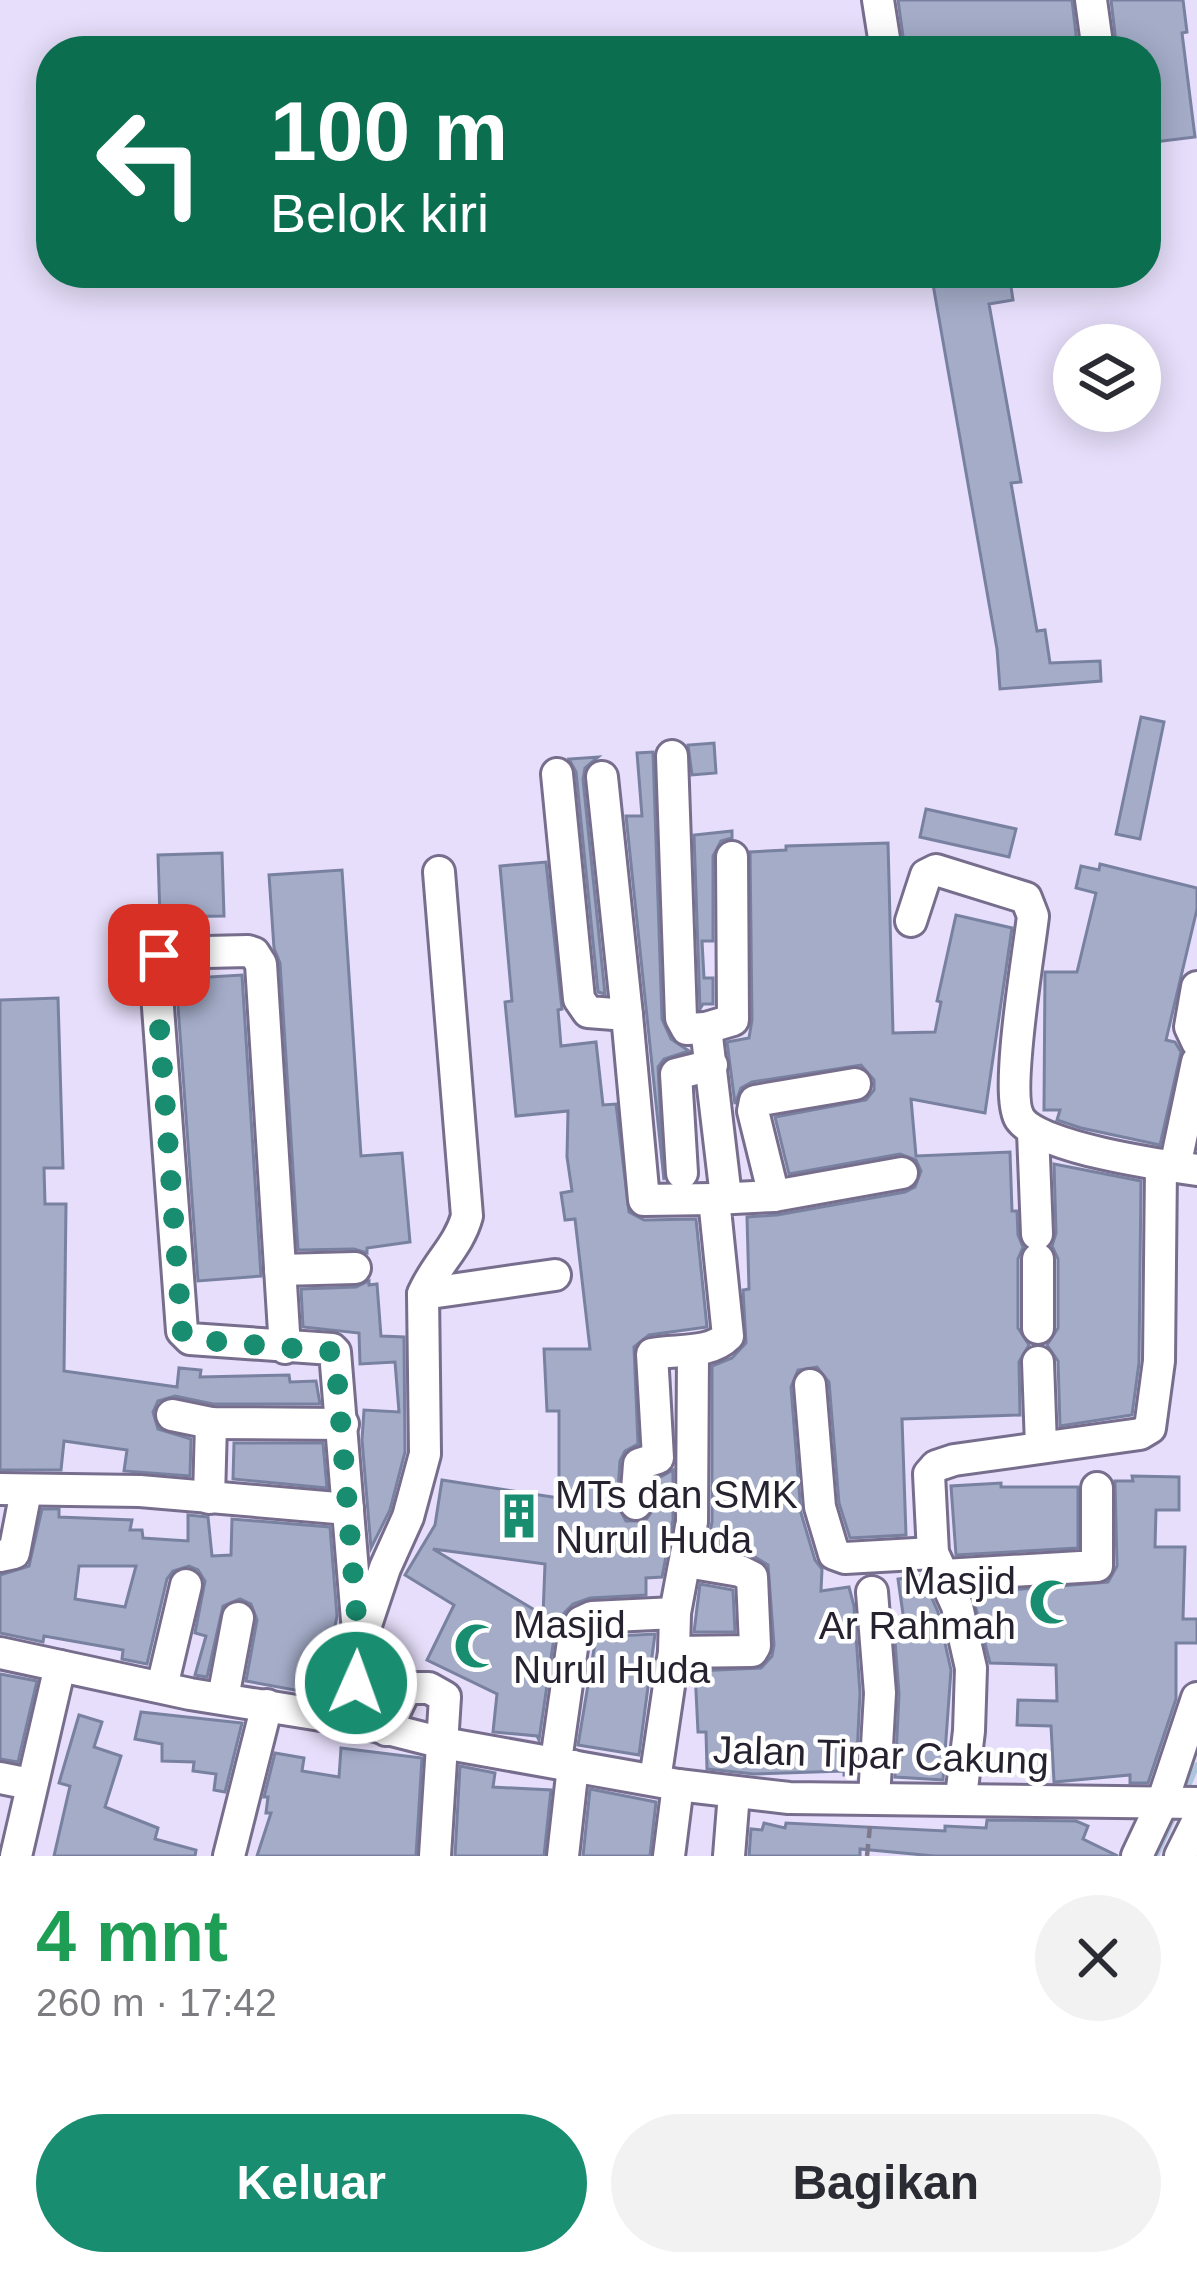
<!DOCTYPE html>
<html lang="id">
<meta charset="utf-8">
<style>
body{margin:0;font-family:Arial,sans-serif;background:#f2f2f3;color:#2b2b33;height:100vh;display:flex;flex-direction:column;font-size:45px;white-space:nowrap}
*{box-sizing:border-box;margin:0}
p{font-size:39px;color:#7c7c81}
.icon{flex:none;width:66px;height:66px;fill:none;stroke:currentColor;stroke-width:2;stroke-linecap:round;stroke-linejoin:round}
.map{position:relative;height:1856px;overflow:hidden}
.panel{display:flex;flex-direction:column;background:#fff;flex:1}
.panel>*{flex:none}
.banner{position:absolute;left:36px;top:36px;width:1125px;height:252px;border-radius:48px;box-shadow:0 6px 30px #0003;background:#0b6e4f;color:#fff;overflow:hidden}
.tools{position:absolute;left:1053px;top:324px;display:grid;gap:24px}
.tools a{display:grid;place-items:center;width:108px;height:108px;border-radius:50%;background:#fff;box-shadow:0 6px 30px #0003;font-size:60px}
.pin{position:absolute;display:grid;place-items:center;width:102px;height:102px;color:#fff;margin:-51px;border-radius:24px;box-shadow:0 6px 18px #0006}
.me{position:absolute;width:132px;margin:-66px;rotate:2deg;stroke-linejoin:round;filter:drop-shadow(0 0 9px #0008)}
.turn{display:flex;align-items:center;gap:42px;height:252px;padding:0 36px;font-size:54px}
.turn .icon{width:156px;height:156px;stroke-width:2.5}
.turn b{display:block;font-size:84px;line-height:102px}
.round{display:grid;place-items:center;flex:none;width:126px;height:126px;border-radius:63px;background:#f2f2f3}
.overview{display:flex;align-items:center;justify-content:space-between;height:204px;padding:0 36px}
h1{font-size:72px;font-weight:800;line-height:90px;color:#1e9e55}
.button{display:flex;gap:24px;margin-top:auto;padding:24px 36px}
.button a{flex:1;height:138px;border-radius:72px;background:#198d6f;color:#fff;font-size:48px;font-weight:800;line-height:138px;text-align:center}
.button a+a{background:#f2f2f3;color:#2b2b33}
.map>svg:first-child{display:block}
</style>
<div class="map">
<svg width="1197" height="1856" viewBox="0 0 1197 1856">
<rect width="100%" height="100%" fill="#e6defa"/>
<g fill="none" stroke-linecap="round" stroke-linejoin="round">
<g stroke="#aec6dc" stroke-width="6">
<path d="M1185,1793L1197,1765"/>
<path d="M1156,1856L1174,1816"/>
</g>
</g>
<g fill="#a4acc8" stroke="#7981a1" stroke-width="3" fill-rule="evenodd">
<path d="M898,0H1072L1078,51H905Z"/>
<path d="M1111,0H1183L1187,32L1182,33L1195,137L1146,143V51H1117Z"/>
<path d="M931,273H1009L1013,300L989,304L1021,482L1011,483L1037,631L1045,630L1050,663L1100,661L1101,681L1000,689L997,649Z"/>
<path d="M1141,717L1164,722L1140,839L1116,834Z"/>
<path d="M714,743L716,773L692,775L688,745Z"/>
<path d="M653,752L662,1019L671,1039L689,1051L664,1059L658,1067L664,1180L626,816H642L637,753Z"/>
<path d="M598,757L585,768L583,779L605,994L598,992L576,772L569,759Z"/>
<path d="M926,809L1016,829L1009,857L920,837Z"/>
<path d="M732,831V838L721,841L713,856V941H702L704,978H713V1004H703L700,1009L694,835Z"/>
<path d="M888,843L893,1033L935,1032L941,1002L937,1001L956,915L1012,928L985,1113L911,1099L916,1156L1010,1152L1012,1211H1017L1018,1235L1023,1247L1018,1259V1328L1029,1345L1019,1362L1020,1415L902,1419L906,1535L850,1538L839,1503L829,1382L817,1367L798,1370L791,1387L801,1513L815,1560L822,1569L821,1591L849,1587L854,1606L860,1693L856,1775H844V1771L754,1774L707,1769L706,1732H698L695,1671L761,1668L772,1656L774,1645L768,1565L748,1553L707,1546L712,1522V1366L732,1358L746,1343L743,1290L749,1289L747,1217L777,1215L905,1192L915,1187L921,1171L916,1160L900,1154L789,1174L775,1117L866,1100L874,1090V1080L861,1065L752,1082L741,1088L735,1104L727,1042L749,1038L752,1020L750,852L786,850V846Z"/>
<path d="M222,853L224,916L160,917L158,855Z"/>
<path d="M546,862L562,1009L558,1010L561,1046L596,1042L603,1105L616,1104L629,1212L644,1220L696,1219L707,1327L649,1335L634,1347L638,1444L625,1451L620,1461L617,1504L626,1521H645L655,1507L657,1479L673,1470V1520L662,1577L646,1578V1595L590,1598L573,1604L564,1613L554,1638L539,1740L537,1736L493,1732L497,1694L427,1660L454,1605L405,1575L435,1525L442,1480L559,1498V1411H547L544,1349H590L575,1219L565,1220L561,1193L572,1191L567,1157L568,1111L516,1116L505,1002L512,1001L500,866ZM433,1549L545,1564L543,1615Z"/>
<path d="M1100,864L1197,888V909L1166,1040L1175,1042L1181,1052L1160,1145L1081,1128L1057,1120L1060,1110H1044L1045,972H1077L1096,893L1076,888L1081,866L1099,870Z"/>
<path d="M342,870L361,1156L402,1153L410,1242L367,1248V1253L354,1249L298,1250L280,963L274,948L269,875Z"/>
<path d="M242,975L261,1276L198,1281L176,979Z"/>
<path d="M58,998L63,1168H44L45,1204H66L64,1371L177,1387L179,1368L201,1370L200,1377L289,1375L290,1382L316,1381L320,1404H213L175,1396L158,1401L153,1412L158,1429L191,1439L190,1476L124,1471L127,1450L64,1441L61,1470H0V1000Z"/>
<path d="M1054,1164L1141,1181L1139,1363L1132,1415L1060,1426L1058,1361L1047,1345L1058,1328V1259L1052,1246L1056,1233Z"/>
<path d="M369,1281V1285L377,1284L381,1336L404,1337L405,1452L390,1510L371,1548L362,1440L364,1410L399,1412L395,1362L360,1364L359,1333L303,1327L301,1289L356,1287Z"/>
<path d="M234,1443H323L327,1488L233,1479Z"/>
<path d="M1132,1476L1179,1477V1510H1156L1155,1547H1185L1183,1619H1197V1643H1176V1699L1148,1783H1130V1775L1054,1782L1051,1726L1017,1725L1018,1700L1057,1701L1056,1665L990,1663L972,1593L1108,1582L1117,1566L1115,1481H1133Z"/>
<path d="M1001,1483V1487H1078V1548L956,1555L951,1486Z"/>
<path d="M42,1509H59V1517L132,1520L130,1530H142L143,1538L188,1541V1515L208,1517L212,1556L231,1555L232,1519L330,1527L337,1616L322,1695L246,1681L257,1620L251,1604L240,1599L223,1606L207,1677L195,1675L206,1636L195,1633L205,1581L198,1570L189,1566L173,1571L167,1579L147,1664L122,1659L123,1650L44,1636L43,1642L0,1633V1575L29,1566ZM79,1566H136L125,1607L75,1599Z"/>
<path d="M922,1576L938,1612L951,1670L943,1780L895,1777L899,1694L894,1628H905L898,1579Z"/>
<path d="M700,1584L733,1590L735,1632H694Z"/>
<path d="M655,1634L639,1755L578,1745L596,1637Z"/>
<path d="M0,1674L37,1681L18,1762L0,1759Z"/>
<path d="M141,1712L242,1723L225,1792L214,1790L216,1774L193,1771L194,1762L162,1761V1744L135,1739Z"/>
<path d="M79,1715L102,1722L94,1747L121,1756L105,1807L158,1828L155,1839L196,1850L195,1856H54L70,1786L59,1783Z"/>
<path d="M341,1748L422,1758L416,1856H257L271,1813H266L268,1797H264L275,1753L304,1758L302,1771L339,1777Z"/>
<path d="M460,1766L495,1773L493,1787L551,1790L544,1856H455Z"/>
<path d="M590,1789L656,1802L650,1856H583Z"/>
<path d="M987,1820L1076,1821L1088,1826L1083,1839L1118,1856H934L860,1849V1856H749L751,1829L762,1830L764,1823L785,1828L786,1823L945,1831V1826L986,1828Z"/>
</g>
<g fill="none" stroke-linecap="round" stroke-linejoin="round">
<g stroke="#776e8d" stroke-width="36">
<g id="minor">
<path d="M878,0L886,51"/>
<path d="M1091,0L1098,51"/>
<path d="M672,756L681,1018L687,1029L706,1028L726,1197"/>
<path d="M557,774L579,999L588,1012L627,1015L602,777"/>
<path d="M911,921L926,875L936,870L1026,898L1033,916C1029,952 1004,1095 1020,1119C1040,1148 1161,1165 1197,1170"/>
<path d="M1197,987L1190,1027L1197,1042"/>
<path d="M627,1015L644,1200L714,1199"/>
<path d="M706,1028L733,1020L732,857"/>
<path d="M1033,1132L1037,1234"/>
<path d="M1175,1167L1197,1062"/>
<path d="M682,1173L676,1074L712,1065"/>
<path d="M774,1196L753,1111L755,1101L855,1084"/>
<path d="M280,1270L355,1268"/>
<path d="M423,1294L555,1275"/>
<path d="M1038,1328V1259"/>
<path d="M285,1348L261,964L254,953L248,951L165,953L157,959L155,967L182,1331L190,1339L332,1349L335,1352L359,1645L352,1720"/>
<path d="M1038,1362L1041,1446"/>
<path d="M810,1385L820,1507L834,1554L845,1558L933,1553"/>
<path d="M172,1415L211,1423L343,1424"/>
<path d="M0,1489L140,1491L348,1509"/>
<path d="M209,1498L211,1423"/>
<path d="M636,1504L639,1464L658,1458L652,1354C676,1349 709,1355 728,1336L714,1199L774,1196L902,1173"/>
<path d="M0,1556L14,1553L26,1491"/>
<path d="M944,1575L1097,1566V1488"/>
<path d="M872,1592L880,1693L874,1799"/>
<path d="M363,1634L385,1568L408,1517L425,1454L423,1294C435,1265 459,1246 467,1216L439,872"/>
<path d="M674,1652L752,1651L755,1646L752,1577L740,1571L687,1562"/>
<path d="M0,1653L190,1694L352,1720L443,1743L678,1785L789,1798L1197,1803"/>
<path d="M162,1687L186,1585"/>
<path d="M223,1698L238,1618"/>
<path d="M386,1730L406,1688H429L445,1697L435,1856"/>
<path d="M556,1761L573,1641L581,1622L592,1617L675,1613"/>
<path d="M0,1778L30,1784"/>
<path d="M655,1780L674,1652L675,1613L692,1522L693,1351"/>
<path d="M961,1797L969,1731L971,1668L957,1606L933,1553L929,1474L936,1466L954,1460L1140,1434L1150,1428L1159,1361L1161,1166"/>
<path d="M16,1856L60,1666"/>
<path d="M229,1856L267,1705"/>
<path d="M563,1856L573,1766"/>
<path d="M669,1856L678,1785"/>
<path d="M729,1856L734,1793"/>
<path d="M1137,1856L1162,1803L1197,1698"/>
<path d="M1180,1856L1197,1822"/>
</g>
</g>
<path stroke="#7f798d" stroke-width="4.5" stroke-dasharray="12 6" stroke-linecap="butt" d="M867,1856L870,1826"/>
<use href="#minor" stroke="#fff" stroke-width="30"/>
</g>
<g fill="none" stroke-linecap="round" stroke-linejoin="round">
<path stroke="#198d6f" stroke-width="21" stroke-dasharray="0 37.8" d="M159,955L155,967L182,1331L190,1339L335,1352L359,1646L356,1683"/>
</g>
<defs>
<g id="building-bare" transform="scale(3.6)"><path d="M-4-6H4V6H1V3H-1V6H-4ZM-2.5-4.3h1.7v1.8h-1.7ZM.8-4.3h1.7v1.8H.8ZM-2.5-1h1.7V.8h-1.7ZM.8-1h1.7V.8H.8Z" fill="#198d6f" stroke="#fff" stroke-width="2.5" paint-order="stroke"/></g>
<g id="mosque-bare" transform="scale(3.6)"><path d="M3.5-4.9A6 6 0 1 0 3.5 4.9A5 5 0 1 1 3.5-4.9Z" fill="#198d6f" stroke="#fff" stroke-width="2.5" paint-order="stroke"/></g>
</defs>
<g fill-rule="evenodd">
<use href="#building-bare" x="519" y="1516"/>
<use href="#mosque-bare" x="1052" y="1602"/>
<use href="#mosque-bare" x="477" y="1646"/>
</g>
<g text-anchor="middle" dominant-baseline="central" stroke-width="9" stroke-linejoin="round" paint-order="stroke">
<g font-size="39" fill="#26222f" stroke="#fff" text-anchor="start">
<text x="555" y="1494">MTs dan SMK<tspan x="555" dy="45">Nurul Huda</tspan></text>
<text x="1016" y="1580" text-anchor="end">Masjid<tspan x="1016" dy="45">Ar Rahmah</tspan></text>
<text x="513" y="1624">Masjid<tspan x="513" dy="45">Nurul Huda</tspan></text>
</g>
<g font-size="39" fill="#26222f" stroke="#fff">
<text transform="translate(881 1755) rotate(2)">Jalan Tipar Cakung</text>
</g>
</g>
</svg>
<div class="tools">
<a><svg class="icon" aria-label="layers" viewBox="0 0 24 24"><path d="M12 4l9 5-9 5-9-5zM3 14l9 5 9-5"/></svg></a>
</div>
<div class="pin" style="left:159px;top:955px;background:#d93025"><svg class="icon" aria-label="arrive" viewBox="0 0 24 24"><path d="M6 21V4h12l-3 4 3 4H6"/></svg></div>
<svg class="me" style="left:356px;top:1683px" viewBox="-20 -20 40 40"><circle r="17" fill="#198d6f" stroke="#fff" stroke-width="3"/><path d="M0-11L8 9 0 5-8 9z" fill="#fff"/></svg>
<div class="banner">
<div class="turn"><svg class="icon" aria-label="left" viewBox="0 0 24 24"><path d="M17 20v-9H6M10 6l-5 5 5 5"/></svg><div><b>100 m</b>Belok kiri</div></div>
</div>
</div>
<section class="panel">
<div class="overview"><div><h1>4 mnt</h1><p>260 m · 17:42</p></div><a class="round"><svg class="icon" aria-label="close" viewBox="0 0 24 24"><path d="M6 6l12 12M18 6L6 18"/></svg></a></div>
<div class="button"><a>Keluar</a><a>Bagikan</a></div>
</section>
